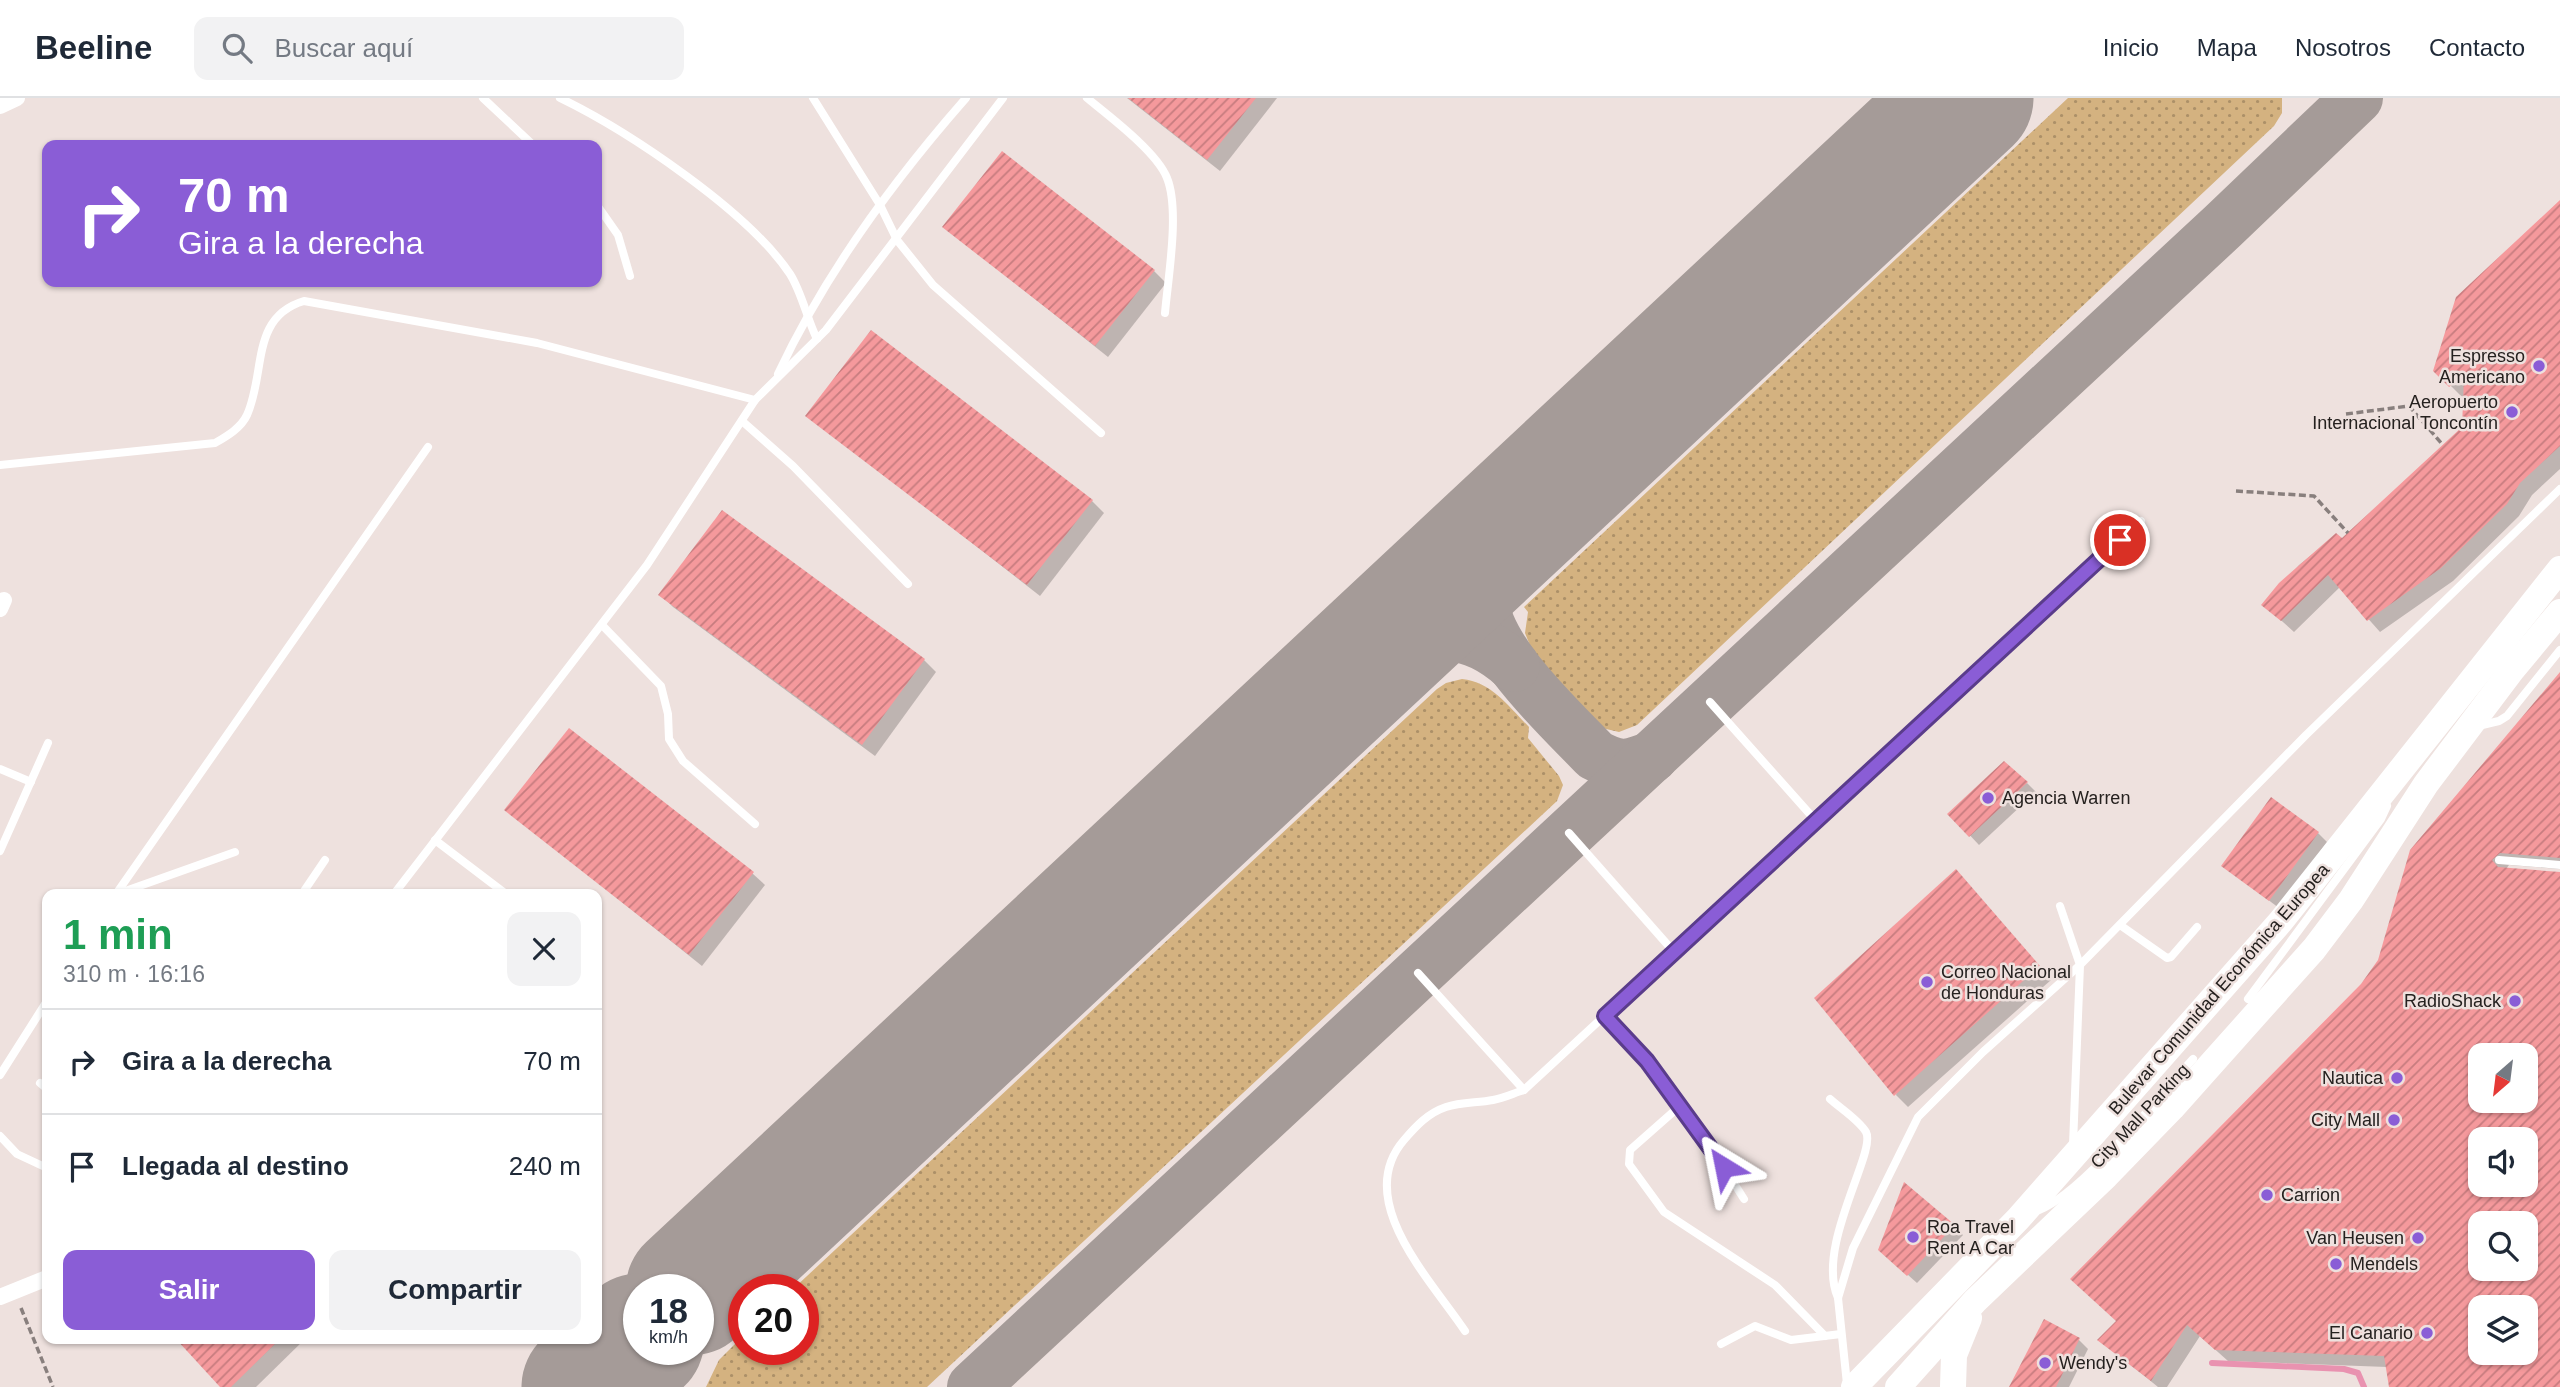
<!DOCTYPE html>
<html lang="es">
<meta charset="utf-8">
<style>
body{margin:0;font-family:Arial,sans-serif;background:#f2f2f3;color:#1f2937;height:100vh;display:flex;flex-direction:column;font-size:26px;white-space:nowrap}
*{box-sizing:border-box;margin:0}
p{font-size:23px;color:#747a83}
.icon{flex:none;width:38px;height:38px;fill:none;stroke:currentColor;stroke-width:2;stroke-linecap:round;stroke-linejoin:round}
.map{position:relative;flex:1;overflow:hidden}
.details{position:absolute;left:42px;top:791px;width:560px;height:455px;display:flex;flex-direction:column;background:#fff;border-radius:14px;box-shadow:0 2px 5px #0004}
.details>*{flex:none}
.guide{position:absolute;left:42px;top:42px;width:560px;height:147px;border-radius:14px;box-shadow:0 2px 5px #0004;background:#8a5dd6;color:#fff;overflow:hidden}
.needle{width:46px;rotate:208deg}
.tools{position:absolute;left:2468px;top:945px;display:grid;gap:14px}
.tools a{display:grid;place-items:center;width:70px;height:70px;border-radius:14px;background:#fff;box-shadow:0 2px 5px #0004;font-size:35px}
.speed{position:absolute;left:623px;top:1176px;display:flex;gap:14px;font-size:35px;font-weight:700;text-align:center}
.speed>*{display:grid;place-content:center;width:91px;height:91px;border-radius:50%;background:#fff;box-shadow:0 2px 5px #0004;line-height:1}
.speed small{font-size:18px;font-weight:400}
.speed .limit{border:10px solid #d22;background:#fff;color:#111}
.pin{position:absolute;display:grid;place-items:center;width:60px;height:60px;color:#fff;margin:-30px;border:4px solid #fff;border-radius:50%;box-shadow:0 2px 7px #0007}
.me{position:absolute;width:77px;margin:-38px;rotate:325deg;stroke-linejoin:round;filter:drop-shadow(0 0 5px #0008)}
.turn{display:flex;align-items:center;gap:24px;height:147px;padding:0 21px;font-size:32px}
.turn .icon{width:91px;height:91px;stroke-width:2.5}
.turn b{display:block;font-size:49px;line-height:60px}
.round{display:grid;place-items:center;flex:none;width:74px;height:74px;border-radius:14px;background:#f2f2f3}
.head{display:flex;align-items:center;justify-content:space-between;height:119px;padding:0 21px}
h1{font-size:42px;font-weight:700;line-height:52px;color:#1e9e55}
.button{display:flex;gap:14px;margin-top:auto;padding:14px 21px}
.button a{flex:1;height:80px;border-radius:14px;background:#8a5dd6;color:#fff;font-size:28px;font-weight:700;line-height:80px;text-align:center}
.button a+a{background:#f2f2f3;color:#1f2937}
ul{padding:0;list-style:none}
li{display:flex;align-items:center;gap:21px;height:105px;padding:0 21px;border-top:2px solid #e0e1e3}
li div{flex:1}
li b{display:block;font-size:26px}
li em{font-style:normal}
header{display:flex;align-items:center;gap:42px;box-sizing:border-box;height:98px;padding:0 35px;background:#fff;border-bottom:2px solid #e0e1e3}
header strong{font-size:33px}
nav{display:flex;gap:38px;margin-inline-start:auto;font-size:24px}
.search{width:490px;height:63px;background:#f2f2f3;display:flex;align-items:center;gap:18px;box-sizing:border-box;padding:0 24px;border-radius:14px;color:#747a83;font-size:26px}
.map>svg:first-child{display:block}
</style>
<header>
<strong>Beeline</strong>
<div class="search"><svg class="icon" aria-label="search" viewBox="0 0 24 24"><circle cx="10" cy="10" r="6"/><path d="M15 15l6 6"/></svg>Buscar aquí</div>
<nav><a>Inicio</a><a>Mapa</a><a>Nosotros</a><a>Contacto</a></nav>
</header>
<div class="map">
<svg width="2560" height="1289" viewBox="0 0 2560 1289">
<defs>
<pattern id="grass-dots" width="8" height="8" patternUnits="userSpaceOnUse" patternTransform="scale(1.75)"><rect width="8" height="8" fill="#d4b280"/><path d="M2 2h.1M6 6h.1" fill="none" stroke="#ac9068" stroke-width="1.8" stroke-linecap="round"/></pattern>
<pattern id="building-hatch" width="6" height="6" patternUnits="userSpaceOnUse" patternTransform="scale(1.75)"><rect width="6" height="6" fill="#f5999c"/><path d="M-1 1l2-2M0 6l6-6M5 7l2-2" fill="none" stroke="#c67c7f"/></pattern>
</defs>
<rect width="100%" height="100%" fill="#eee1de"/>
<g fill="url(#grass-dots)">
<path d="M2068,0H2282V15L2274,28L1637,627L1619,634L1602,630L1591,622L1533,555L1525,535L1528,514L1524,509Z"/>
<path d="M1462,581C1492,584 1509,609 1529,629L1528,640L1559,678L1563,687L1557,703L927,1289H706L719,1262L744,1237V1251H803V1192H792L1437,591L1446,585Z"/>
</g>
<g fill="#0003" fill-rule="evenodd">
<path d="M1127,0H1277L1220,73Z"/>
<path d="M2560,104V371L2532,397L2519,418L2453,483L2380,534L2340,489L2294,534L2264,507L2299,467L2336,437L2343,443L2464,330L2465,298L2463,300L2435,272Z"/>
<path d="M945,129L1154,173L1166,185L1108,259Z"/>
<path d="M808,317L1092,403L1104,415L1040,498Z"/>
<path d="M661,497L924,562L936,574L875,658L673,509Z"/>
<path d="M2560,576V771L2509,767L2506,771L2560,775V1289H2391L2387,1269L2228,1263L2200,1238L2167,1289H2158L2100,1242L2118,1223L2379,863ZM2480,957H2525V1003H2480ZM2480,1041H2525V1087H2480ZM2480,1125H2525V1171H2480ZM2480,1209H2525V1255H2480Z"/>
<path d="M2027,685L2036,694L1979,747L1950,716Z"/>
<path d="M507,712L752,775L765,787L702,868Z"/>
<path d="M2318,735L2327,744L2279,810L2223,768Z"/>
<path d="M1968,786L2051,882L1908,1009L1896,997Z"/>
<path d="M1905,1087L1963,1137L1917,1185L1889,1160Z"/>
<path d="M2044,1224L2079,1242L2088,1251L2069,1289H2011Z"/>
<path d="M178,1241H305L256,1289H222Z"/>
</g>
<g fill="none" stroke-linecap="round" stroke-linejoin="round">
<path stroke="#e992b0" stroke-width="6" d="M2212,1265L2344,1271L2358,1275L2364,1289"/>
<g stroke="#a59b98" stroke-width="52">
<path d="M1503,434C1493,454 1484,472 1483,495C1480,548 1560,620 1595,657C1619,670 1627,669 1652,659"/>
<path d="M1375,553C1430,533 1467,526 1514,568"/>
<path d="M652,1289L653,1251"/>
<path d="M973,1289L2223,128L2357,0"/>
</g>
<g stroke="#a59b98" stroke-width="131">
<path d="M691,1192L1968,0"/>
<path d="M587,1289L639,1241"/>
</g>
</g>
<g fill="url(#building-hatch)" fill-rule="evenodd">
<path d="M1128,0H1256L1207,62Z"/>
<path d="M1002,53L1155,172L1095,248L942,129Z"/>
<path d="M2560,102V348L2520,385L2507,406L2441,470L2367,523L2328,477L2281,523L2261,507L2279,485L2336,435L2342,440L2462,329L2464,278L2449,289L2433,273L2456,199Z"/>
<path d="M871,232L1093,402L1027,487L805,318Z"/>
<path d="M722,412L925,561L862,647L658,497Z"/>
<path d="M2560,574V760L2500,755L2492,762L2498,769L2560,774V1289H2389L2384,1258L2215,1252L2187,1227L2151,1283L2097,1242L2116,1223L2070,1181L2361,886L2378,862L2410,752ZM2480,957H2525V1003H2480ZM2480,1041H2525V1087H2480ZM2480,1125H2525V1171H2480ZM2480,1209H2525V1255H2480Z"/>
<path d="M569,630L754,774L689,857L504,712Z"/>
<path d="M2004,663L2028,684L1969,739L1947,716Z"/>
<path d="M2271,699L2319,734L2269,803L2221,768Z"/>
<path d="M1956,771L2040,868L1894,998L1814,900Z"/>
<path d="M1904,1084L1955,1127L1907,1178L1878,1152Z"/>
<path d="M2044,1221L2080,1240L2056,1289H2009Z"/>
<path d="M176,1241H280L231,1289H220Z"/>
</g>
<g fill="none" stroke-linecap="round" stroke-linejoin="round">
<g stroke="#887f7d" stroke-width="3.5" stroke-dasharray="7 3.5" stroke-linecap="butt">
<path d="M2346,316L2409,308L2443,347"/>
<path d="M2236,393L2314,398L2348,435"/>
<path d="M21,1210L53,1289"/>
</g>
<g stroke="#fff" stroke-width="8">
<path d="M483,0L533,47"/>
<path d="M560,0C628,33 748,113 790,176C802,195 807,221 817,241"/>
<path d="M813,0L880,107L897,142L933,187L1101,335"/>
<path d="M1087,0C1109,18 1157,54 1167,80C1180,112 1168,180 1165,215"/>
<path d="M597,107L618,137L630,178"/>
<path d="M778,276C825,176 893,83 966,0"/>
<path d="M742,323L793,368L908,486"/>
<path d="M0,367L215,345C227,338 241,330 247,317C266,275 250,219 304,203L537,245L755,302"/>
<path d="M602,527L661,588L668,616L669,641L683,663L755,726"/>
<path d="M1710,604L1816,723"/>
<path d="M2478,628L2499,623L2507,618L2560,552"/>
<path d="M0,671L31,684"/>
<path d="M1569,735L1674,854"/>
<path d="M435,742L506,796"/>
<path d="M0,753L48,645"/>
<path d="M2499,762L2560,767"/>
<path d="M116,796L428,349"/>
<path d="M117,796L235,754"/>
<path d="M302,796L325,762"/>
<path d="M394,796L647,467L755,302L826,232L1003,0"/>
<path d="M2060,808L2080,867L2073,1047"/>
<path d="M2120,827L2167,860L2171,859L2197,829"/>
<path d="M1418,875L1524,992"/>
<path d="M2248,901L2381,721L2387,708"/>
<path d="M1605,918C1658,974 1703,1035 1744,1101"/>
<path d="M0,977L47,903"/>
<path d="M40,985L47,991"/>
<path d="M1830,1001C1840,1010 1859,1022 1866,1034C1877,1054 1815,1148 1838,1200"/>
<path d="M1681,1007L1630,1052L1629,1066L1664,1114L1775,1187L1825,1238"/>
<path d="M0,1038L17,1056L47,1070"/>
<path d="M2039,1112C2084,1094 2157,1000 2193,961"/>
<path d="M1465,1233C1431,1182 1352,1102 1404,1042C1416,1028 1428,1015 1446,1009C1461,1004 1478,1005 1493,1002C1504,1000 1514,995 1524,992L2141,423"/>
<path d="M1721,1246L1755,1228L1791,1242L1841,1236"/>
<path d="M1847,1286L1838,1200L1853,1150L1918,1019L1983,954L2080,867L2306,637L2560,391"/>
</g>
<g stroke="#fff" stroke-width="16">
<path d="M0,8L17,0"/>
<path d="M0,511L4,502"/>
<path d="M0,1199L47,1180"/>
</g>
<g stroke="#fff" stroke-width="26">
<path d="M1854,1289L2018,1121L2281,823L2560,471"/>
<path d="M1898,1289L1975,1203L2106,1078L2172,1010L2314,851L2351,802L2426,686L2512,572L2560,514"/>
<path d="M1953,1289L1954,1257L1969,1220"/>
</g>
</g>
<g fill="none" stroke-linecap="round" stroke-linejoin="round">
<g stroke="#5a3c8b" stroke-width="18">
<path id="route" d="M1724,1069L1647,963L1605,918L2120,442"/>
</g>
<use href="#route" stroke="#8a5dd6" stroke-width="12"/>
</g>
<g fill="#8a5dd6" stroke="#eee1de" stroke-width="2.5">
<circle cx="2539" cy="268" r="7"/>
<circle cx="2512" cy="314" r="7"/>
<circle cx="1988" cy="700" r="7"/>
<circle cx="1927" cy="884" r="7"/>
<circle cx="2515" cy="903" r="7"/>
<circle cx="2397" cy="980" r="7"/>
<circle cx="2394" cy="1022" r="7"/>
<circle cx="2267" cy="1097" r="7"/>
<circle cx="1913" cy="1139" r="7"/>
<circle cx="2418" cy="1140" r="7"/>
<circle cx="2336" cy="1166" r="7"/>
<circle cx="2427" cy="1235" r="7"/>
<circle cx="2045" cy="1265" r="7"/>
</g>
<g text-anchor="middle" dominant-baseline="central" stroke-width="5" stroke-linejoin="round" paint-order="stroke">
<g font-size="18" fill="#25211f" stroke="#eee1de" text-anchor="end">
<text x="2525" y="258">Espresso<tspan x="2525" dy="21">Americano</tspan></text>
<text x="2498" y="304">Aeropuerto<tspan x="2498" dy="21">Internacional Toncontín</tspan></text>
<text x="2002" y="700" text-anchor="start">Agencia Warren</text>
<text x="1941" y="874" text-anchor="start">Correo Nacional<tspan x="1941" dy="21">de Honduras</tspan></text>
<text x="2501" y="903">RadioShack</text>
<text x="2383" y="980">Nautica</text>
<text x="2380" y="1022">City Mall</text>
<text x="2281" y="1097" text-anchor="start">Carrion</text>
<text x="1927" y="1129" text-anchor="start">Roa Travel<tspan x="1927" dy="21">Rent A Car</tspan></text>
<text x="2404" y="1140">Van Heusen</text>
<text x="2350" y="1166" text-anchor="start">Mendels</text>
<text x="2413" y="1235">El Canario</text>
<text x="2059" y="1265" text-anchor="start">Wendy's</text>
</g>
<g font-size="18" fill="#25211f" stroke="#eee1de">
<text transform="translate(2219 891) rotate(-49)">Bulevar Comunidad Económica Europea</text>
<text transform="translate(2140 1018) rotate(-47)">City Mall Parking</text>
</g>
</g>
</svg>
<div class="tools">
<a><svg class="needle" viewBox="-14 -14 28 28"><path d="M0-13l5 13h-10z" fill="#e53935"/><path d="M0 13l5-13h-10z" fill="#747a83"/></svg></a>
<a><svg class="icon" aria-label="sound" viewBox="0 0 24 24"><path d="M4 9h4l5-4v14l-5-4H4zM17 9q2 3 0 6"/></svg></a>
<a><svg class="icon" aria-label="search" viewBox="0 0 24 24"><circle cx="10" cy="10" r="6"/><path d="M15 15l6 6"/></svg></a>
<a><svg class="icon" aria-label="layers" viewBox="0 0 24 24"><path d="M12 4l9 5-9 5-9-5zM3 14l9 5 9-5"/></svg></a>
</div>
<div class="speed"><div>18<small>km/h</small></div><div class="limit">20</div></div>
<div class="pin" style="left:2120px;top:442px;background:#d93025"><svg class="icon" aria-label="arrive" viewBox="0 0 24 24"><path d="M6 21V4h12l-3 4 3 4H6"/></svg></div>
<svg class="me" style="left:1724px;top:1069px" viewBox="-20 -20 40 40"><path d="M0-17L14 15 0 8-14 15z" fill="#8a5dd6" stroke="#fff" stroke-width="4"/></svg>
<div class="guide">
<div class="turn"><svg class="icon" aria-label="right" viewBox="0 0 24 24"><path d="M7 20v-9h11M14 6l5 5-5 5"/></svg><div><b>70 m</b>Gira a la derecha</div></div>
</div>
<section class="details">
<div class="head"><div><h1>1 min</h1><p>310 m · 16:16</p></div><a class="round"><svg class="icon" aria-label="close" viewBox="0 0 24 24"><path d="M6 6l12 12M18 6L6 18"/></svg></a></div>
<ul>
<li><svg class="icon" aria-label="right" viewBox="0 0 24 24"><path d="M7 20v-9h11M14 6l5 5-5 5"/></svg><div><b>Gira a la derecha</b></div><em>70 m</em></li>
<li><svg class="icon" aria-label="arrive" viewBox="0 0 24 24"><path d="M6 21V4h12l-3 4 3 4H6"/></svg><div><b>Llegada al destino</b></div><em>240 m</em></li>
</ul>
<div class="button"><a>Salir</a><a>Compartir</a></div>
</section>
</div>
